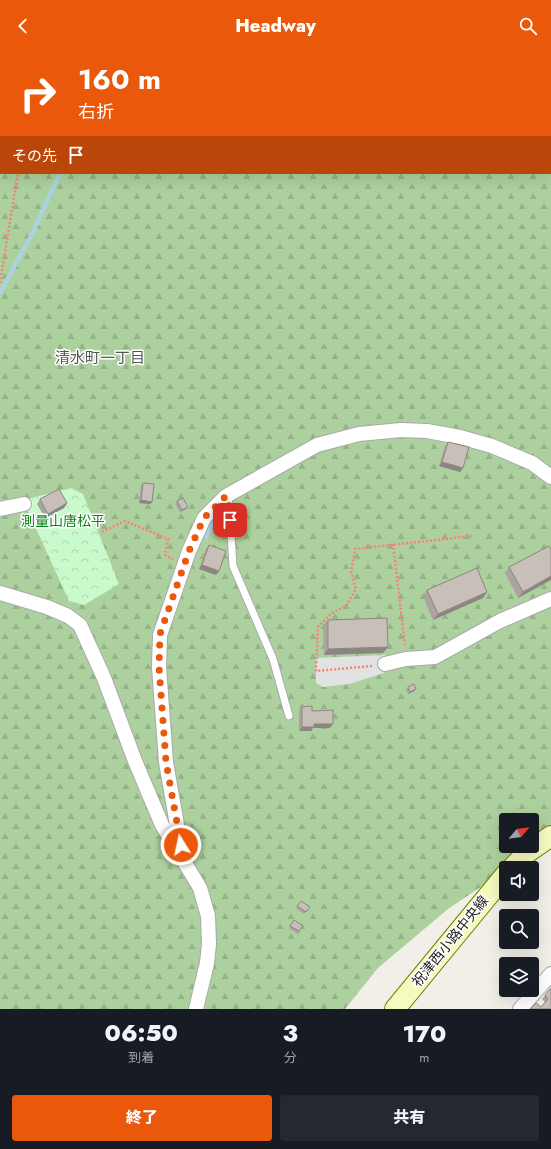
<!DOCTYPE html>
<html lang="ja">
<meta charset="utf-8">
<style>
body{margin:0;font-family:Jost,"Noto Sans JP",sans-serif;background:#242831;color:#f1f3f6;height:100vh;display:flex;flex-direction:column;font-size:15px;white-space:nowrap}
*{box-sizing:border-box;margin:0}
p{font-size:13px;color:#9ea1a6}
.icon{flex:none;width:22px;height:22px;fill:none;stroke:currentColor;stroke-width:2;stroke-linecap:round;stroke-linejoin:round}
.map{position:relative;height:957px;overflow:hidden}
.sheet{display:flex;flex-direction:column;background:#171b24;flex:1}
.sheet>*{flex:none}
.top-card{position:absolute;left:0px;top:0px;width:551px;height:122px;box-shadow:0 4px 16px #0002;background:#ea580c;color:#fff;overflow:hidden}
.needle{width:26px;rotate:61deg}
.tools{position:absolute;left:499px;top:761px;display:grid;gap:8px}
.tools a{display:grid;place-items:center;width:40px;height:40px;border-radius:4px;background:#171b24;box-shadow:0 4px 16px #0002;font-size:20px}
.pin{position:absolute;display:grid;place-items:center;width:34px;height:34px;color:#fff;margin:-17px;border-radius:8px;box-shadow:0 2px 6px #0006}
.me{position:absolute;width:44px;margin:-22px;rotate:350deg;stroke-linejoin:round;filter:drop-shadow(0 0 3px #0008)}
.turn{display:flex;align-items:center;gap:14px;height:84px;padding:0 12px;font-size:18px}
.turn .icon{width:52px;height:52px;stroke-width:2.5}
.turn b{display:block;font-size:28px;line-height:34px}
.then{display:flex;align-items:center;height:38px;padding:0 12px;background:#0003;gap:8px;font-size:15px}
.eta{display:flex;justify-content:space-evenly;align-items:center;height:68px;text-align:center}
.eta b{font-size:24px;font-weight:800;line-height:28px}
.button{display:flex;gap:8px;margin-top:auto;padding:8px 12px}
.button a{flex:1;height:46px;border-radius:4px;background:#ea580c;color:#fff;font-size:16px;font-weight:800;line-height:46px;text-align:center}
.button a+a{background:#242831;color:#f1f3f6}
header{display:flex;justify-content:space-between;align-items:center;height:52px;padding:0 12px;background:#ea580c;color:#fff;font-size:18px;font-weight:800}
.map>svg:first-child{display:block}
</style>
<header><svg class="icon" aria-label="back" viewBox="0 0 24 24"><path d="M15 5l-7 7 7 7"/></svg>Headway<svg class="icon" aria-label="search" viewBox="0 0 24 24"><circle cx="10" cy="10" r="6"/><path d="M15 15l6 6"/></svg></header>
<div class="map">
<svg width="551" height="957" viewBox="0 0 551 957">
<defs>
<pattern id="forest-firs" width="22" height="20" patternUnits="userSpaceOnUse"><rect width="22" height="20" fill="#add19e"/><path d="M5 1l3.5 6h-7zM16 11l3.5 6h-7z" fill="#95b388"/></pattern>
<pattern id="park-crowns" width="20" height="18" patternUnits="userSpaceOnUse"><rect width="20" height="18" fill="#c8facc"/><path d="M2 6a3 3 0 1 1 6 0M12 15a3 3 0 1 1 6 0" fill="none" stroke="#acd6af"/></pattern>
</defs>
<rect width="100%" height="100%" fill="#f2efe9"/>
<path fill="url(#forest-firs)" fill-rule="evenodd" d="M0,0H551V791L506,818L448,857L378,916L345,957H0ZM1,1H550V121H1ZM506,768H532V794H506Z"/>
<path fill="url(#park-crowns)" d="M71,436L83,442L119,532L84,553L69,549L23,448Z"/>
<path fill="#e2e2e2" d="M385,603L384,621L349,632L323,635L316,631V606Z"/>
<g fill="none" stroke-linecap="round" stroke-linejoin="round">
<g stroke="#aad3df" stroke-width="4.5">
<path d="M197,1L199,0"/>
<path d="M0,241L31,184L60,121"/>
<path d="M206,485L212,473L223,461"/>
</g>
<g stroke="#a9a9a9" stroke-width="9">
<path id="service" d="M226,444L229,452L233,514L273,607L289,664"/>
</g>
<g stroke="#a9a9a9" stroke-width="16">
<g id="minor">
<path d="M10,1L11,0"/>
<path d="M0,8L1,7"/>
<path d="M0,457L24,452"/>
<path d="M0,541L47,555L68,564L80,573L104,626L135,709L162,773L200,836L208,864L209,892L207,911L196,957"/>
<path d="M385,612L406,607L435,605L500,569L551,547"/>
<path d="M183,807L166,710L159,615L160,583L189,499L204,466L226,444L317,393L359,382L401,378L427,379L460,385L492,394L532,411L551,425"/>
<path d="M520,957L551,922"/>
</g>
</g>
<g stroke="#707d05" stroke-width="22">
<g id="secondary">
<path d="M512,816L528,800L551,784"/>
<path d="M395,957L506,822"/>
</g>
</g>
<g stroke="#fa8072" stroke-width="2.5" stroke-dasharray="2 2" stroke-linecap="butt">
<path d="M119,1L121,0"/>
<path d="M0,231L18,121"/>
<path d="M102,480L125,469L168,487L165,503L173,507"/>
<path d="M393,492L405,593"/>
<path d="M372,614L316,619L318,575L332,561L346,554L356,537L351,520L355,497L472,484"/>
</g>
<use href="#service" stroke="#fff" stroke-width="7"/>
<use href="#minor" stroke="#fff" stroke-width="14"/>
<use href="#secondary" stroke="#f7fabf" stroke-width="20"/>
</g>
<g fill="#aba49e">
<path d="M448,390L463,416L460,420L439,414L445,394Z"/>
<path d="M143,431L152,450L150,452L139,451L141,433Z"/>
<path d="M40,447L67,451L64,456L45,466L37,452Z"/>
<path d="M177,449L186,457L180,460L175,451Z"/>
<path d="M209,493L219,519L216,523L199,517L206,497Z"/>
<path d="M551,497V528L518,546L505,521L509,515Z"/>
<path d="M427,538L483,546L433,568L423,544Z"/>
<path d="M328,568L388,595L383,601L324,603L323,574Z"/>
<path d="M408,635L414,639L408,642L406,637Z"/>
<path d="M302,655L312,659L330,676H313L311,679H299V659Z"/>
<path d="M301,849L310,855L304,862L296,856Z"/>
<path d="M294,868L303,874L298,882L289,876Z"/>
<path d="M551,936V957L541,955L545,950L542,947Z"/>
</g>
<g fill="#8b8681">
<path d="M442,410L463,416L460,420L439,414Z"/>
<path d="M141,448L152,450L150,452L139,451Z"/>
<path d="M67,451L64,456L45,466L48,462Z"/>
<path d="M188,455L186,457L180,460L182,458Z"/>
<path d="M202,513L219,519L216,523L199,517Z"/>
<path d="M551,524V528L518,546L523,540Z"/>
<path d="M487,540L483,546L433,568L438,562Z"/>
<path d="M388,595L383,601L324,603L328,597Z"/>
<path d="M416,637L414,639L408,642L410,640Z"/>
<path d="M314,672H333L330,676H313L311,679H299L302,675Z"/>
</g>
<g fill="#c7bfb8" stroke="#8b8681">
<path d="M448,390L469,395L463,416L442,410Z"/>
<path d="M143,431L154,432L152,450L141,448Z"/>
<path d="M59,437L67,451L48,462L40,447Z"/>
<path d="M183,446L188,455L182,458L177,449Z"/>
<path d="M209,493L226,499L219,519L202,513Z"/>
<path d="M549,494L551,497V524L523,540L509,515Z"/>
<path d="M477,516L487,540L438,562L427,538Z"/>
<path d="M387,566L388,595L328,597V568Z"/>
<path d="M414,632L416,637L410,640L408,635Z"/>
<path d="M312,654V659L333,658V672H314V675H302V655Z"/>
<path d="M301,849L310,855L306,860L297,854Z"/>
<path d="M294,868L303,874L299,879L290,874Z"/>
<path d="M551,936V957H530L536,951L541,955L548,947L545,943Z"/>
</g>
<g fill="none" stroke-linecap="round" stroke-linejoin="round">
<path stroke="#ea580c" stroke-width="7" stroke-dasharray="0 12.6" d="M181,793L166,710L159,615L160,582L189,499L204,466L226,444L229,452L230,468"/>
</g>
<g text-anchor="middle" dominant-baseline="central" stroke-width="3" stroke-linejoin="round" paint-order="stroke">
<g font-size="14" fill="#0c8416" stroke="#fff">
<text x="63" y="469">測量山唐松平</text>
</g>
<g font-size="14" fill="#222" stroke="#fff">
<text transform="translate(450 889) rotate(-51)">祝津西小路中央線</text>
</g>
<g font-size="15" fill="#555" stroke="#fff">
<text x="100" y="306">清水町一丁目</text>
</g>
</g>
</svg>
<div class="tools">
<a><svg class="needle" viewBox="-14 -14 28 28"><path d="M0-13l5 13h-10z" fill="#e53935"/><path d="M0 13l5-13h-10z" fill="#9ea1a6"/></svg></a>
<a><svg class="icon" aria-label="sound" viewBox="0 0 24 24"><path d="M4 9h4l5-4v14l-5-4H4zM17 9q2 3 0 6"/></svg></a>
<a><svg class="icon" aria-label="search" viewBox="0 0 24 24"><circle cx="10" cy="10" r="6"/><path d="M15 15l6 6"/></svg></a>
<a><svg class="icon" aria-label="layers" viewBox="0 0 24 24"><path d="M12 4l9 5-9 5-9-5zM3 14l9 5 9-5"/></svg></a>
</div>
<div class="pin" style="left:230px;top:468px;background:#d93025"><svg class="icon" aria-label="arrive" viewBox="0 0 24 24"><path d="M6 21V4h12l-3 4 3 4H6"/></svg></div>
<svg class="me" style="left:181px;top:793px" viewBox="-20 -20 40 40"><circle r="17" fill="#ea580c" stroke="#fff" stroke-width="3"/><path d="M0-11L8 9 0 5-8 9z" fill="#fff"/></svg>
<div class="top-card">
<div class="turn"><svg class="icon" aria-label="right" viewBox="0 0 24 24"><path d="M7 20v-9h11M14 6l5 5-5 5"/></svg><div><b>160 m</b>右折</div></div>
<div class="then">その先<svg class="icon" aria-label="arrive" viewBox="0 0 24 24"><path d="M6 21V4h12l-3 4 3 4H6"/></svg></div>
</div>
</div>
<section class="sheet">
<div class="eta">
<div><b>06:50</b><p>到着</p></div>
<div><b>3</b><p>分</p></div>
<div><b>170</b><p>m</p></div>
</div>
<div class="button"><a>終了</a><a>共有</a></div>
</section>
